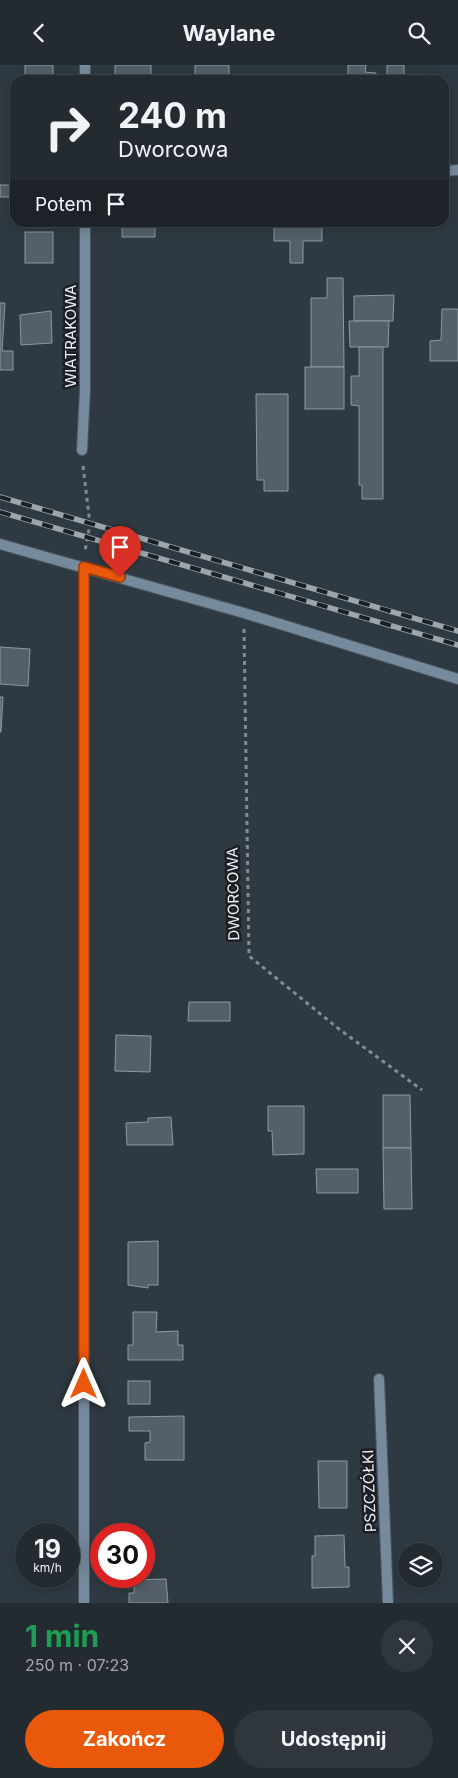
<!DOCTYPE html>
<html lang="pl">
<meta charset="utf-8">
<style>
body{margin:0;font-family:Inter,sans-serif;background:#2f373d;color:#f1f3f6;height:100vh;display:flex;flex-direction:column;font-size:19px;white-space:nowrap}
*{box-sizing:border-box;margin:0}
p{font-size:16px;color:#a3a7ab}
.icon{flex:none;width:28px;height:28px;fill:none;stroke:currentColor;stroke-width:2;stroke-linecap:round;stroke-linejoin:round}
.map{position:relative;height:1538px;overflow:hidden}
.panel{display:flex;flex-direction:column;background:#232b31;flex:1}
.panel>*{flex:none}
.top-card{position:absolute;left:10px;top:10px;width:439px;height:152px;border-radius:15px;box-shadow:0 2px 12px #0003,0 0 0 1px #40474d;background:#232b31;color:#f1f3f6;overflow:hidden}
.buttons{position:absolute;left:398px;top:1478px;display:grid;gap:10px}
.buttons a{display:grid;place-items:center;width:45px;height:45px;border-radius:50%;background:#232b31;box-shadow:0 2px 12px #0003,0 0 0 1px #40474d;font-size:25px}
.speed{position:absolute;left:15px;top:1458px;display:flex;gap:10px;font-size:25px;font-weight:700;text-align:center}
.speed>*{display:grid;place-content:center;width:65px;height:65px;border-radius:50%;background:#232b31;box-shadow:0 2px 12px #0003,0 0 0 1px #40474d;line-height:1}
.speed small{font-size:12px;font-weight:400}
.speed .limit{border:8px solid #d22;background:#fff;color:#111}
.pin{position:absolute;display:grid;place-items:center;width:42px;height:42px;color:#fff;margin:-51px -21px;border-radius:50% 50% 50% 0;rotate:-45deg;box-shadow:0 0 5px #0007}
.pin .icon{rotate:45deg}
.me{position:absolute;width:55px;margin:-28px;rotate:0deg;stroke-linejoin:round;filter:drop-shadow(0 0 4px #0008)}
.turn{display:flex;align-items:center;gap:18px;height:105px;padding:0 25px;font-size:22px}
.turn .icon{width:65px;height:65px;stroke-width:2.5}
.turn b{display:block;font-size:35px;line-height:42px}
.then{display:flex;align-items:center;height:48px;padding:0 25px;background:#0003;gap:10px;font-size:19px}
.round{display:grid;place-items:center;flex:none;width:52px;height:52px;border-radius:26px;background:#2f373d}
.overview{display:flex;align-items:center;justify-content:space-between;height:85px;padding:0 25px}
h1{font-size:30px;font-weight:700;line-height:38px;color:#1e9e55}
.action{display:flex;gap:10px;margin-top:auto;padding:10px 25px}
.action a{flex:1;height:58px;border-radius:30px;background:#ea580c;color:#fff;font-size:20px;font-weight:700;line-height:58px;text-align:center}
.action a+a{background:#2f373d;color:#f1f3f6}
header{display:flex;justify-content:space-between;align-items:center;height:65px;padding:0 25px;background:#232b31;font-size:22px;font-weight:700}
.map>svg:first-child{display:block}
</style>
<header><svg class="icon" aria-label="back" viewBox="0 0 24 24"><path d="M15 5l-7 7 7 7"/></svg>Waylane<svg class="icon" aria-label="search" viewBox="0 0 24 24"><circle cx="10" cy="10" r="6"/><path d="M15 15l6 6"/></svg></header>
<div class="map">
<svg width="458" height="1538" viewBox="0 0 458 1538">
<rect width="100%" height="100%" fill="#2f3941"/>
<g fill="#545f68" stroke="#8d99a3">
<rect x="25" y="0" width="28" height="15"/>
<rect x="115" y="0" width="36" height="15"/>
<rect x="195" y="0" width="34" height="10"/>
<path d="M348,0H366L365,7L376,8V15H348Z"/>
<rect x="387" y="0" width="17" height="15"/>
<path d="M15,115V132H0V120H15Z"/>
<path d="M122,158H158V160H155V172H122Z"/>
<path d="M274,158H322V176H303V198H290V176H274Z"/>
<rect x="25" y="167" width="28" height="31"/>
<path d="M327,213H343L344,302H311V233H327Z"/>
<path d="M394,230L393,256H354V231Z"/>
<path d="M0,238H5L2,286H13V305H0Z"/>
<path d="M442,244H458V296H430V276L441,275Z"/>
<path d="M51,246L52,278L21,280L20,250Z"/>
<path d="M349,256H389L388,282H350Z"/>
<path d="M359,282H383V434H362V420H359V341L351,340V311H359Z"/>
<rect x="305" y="302" width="39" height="42"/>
<path d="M256,329H288V426H264V415H257Z"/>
<path d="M0,582L30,584L28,621L0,619Z"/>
<path d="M0,632H3L1,667H0Z"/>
<path d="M189,937H230V956H188Z"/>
<path d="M116,970L151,971L150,1007L115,1006Z"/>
<path d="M383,1030H410L411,1083H383Z"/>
<path d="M268,1041H304V1089L273,1090L272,1066H268Z"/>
<path d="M171,1052L173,1080H127L126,1058L148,1057V1053Z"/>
<path d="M383,1083H411L412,1144H384Z"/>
<path d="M316,1104H358V1128H317Z"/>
<path d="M158,1176V1220H148V1223L128,1220V1177Z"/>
<path d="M133,1247H157L156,1267L178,1266V1280H183V1295H128V1280H133Z"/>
<rect x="128" y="1316" width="22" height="23"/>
<path d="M184,1351V1395H145V1378L150,1377V1366H129V1352Z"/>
<path d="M318,1396H347V1443H319Z"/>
<path d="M344,1470L345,1502H349V1522L312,1523V1491H315V1471Z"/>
<path d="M166,1514L168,1538H129V1528H134V1515Z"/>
</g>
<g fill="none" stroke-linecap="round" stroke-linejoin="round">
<g stroke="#4d565e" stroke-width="12">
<g id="minor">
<path d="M85,0V15"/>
<path d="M444,106L458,105"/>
<path d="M82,385L85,325V158"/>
<path d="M0,479L244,548L458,614"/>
<path d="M379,1314L388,1538"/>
<path d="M84,1538V502"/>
</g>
</g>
<g stroke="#848c93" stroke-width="3" stroke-dasharray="4 4" stroke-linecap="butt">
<path d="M83,401L90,459L85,486"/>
<path d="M244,564L249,891L339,964L422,1025"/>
</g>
<use href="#minor" stroke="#758a9c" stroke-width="10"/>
<g stroke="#9da5ac" stroke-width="5.5">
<g id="rail">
<path d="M0,432L458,566"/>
<path d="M0,447L458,580"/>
</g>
</g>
<use href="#rail" stroke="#1b1f23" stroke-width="4" stroke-dasharray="11" stroke-linecap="butt"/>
</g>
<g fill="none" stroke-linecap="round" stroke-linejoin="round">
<g stroke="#983908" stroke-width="12">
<path id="route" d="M84,1319V502L120,512"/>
</g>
<use href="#route" stroke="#ea580c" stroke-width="9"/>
</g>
<g text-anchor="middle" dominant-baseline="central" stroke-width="5" stroke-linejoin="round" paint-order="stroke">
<g font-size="15" fill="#e9eff5" stroke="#1b1f23">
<text transform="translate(70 271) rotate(-90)">WIATRAKOWA</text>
<text transform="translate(233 829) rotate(-91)">DWORCOWA</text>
<text transform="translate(369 1426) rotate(-92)">PSZCZÓŁKI</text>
</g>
</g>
</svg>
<div class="buttons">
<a><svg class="icon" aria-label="layers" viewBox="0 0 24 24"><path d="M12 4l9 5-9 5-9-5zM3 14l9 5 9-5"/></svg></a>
</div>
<div class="speed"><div>19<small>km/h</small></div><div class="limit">30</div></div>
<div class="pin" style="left:120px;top:512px;background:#d93025"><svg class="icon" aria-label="arrive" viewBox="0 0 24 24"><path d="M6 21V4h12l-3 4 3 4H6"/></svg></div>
<svg class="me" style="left:84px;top:1319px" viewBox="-20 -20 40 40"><path d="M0-17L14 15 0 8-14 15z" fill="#ea580c" stroke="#fff" stroke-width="4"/></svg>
<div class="top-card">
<div class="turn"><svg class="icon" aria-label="right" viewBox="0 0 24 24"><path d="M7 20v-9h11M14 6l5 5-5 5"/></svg><div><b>240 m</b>Dworcowa</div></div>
<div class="then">Potem<svg class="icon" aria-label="arrive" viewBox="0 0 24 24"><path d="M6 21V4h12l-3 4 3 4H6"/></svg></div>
</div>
</div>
<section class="panel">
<div class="overview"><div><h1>1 min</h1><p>250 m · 07:23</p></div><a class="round"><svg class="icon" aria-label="close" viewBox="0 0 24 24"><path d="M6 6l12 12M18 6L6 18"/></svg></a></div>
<div class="action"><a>Zakończ</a><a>Udostępnij</a></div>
</section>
